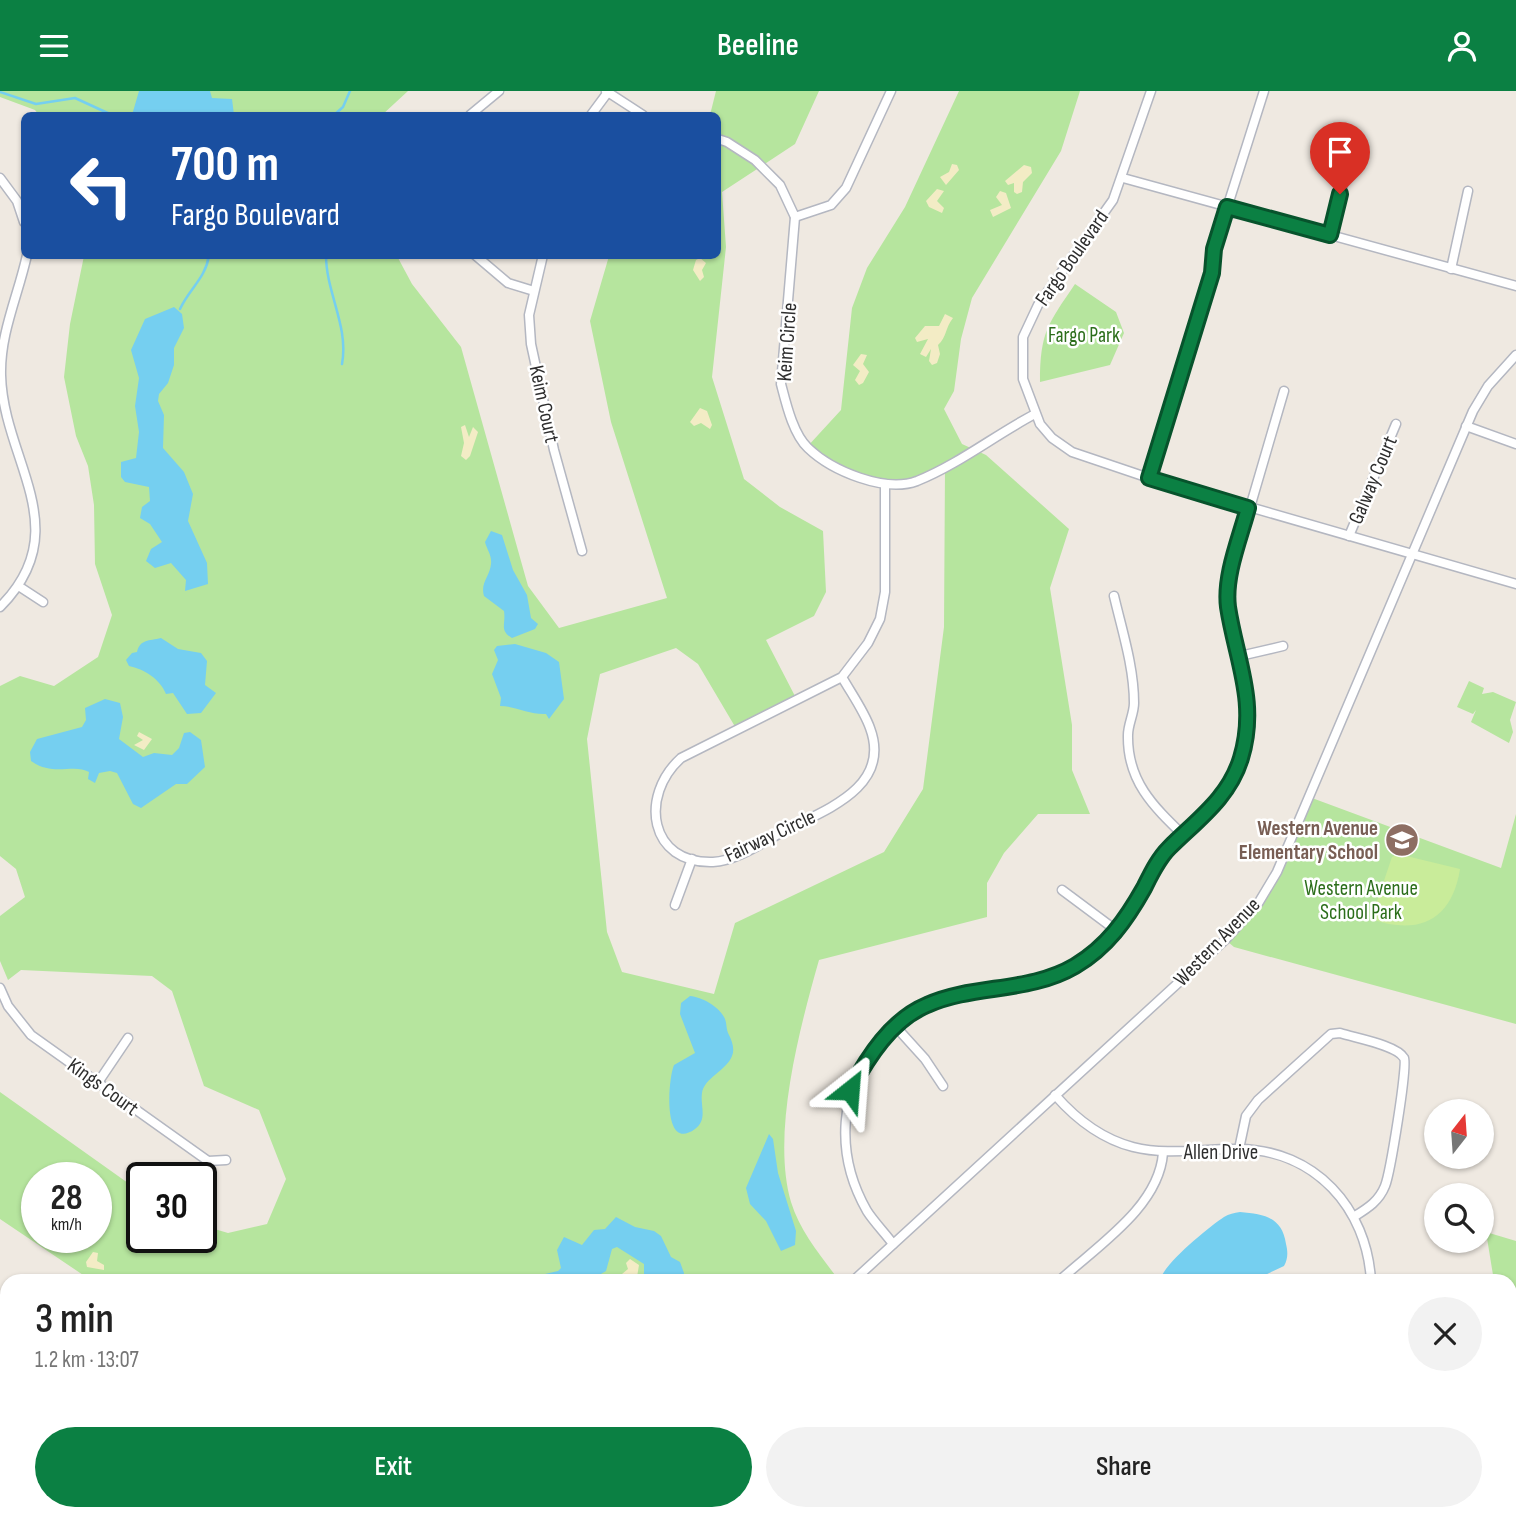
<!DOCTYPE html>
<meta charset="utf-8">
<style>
body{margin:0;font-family:"Sofia Sans Condensed",sans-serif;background:#f2f2f2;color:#222;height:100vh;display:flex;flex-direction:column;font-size:26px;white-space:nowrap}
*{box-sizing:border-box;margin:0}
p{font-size:23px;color:#767676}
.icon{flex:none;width:38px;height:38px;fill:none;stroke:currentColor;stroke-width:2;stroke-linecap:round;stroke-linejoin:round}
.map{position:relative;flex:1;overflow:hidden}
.panel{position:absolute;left:0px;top:1183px;width:1517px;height:247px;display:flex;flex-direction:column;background:#fff;border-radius:21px 21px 0 0;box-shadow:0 2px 5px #0004}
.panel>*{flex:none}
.hud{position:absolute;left:21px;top:21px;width:700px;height:147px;border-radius:10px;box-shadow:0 2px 5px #0004;background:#1a4fa0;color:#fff;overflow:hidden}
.needle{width:46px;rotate:17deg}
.controls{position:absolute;left:1424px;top:1008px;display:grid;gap:14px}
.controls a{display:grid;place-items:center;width:70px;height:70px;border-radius:50%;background:#fff;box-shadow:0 2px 5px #0004;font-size:35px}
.speed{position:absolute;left:21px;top:1071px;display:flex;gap:14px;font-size:35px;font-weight:700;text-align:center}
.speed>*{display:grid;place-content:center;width:91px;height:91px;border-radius:50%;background:#fff;box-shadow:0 2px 5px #0004;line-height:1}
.speed small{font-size:18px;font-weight:400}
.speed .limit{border:4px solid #111;border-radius:10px;background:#fff;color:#111}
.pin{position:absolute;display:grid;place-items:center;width:60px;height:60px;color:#fff;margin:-72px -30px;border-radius:50% 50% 50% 0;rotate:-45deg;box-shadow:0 0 7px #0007}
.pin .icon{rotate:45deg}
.me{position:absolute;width:77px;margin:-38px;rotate:28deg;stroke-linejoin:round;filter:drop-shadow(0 0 5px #0008)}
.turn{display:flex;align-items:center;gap:24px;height:147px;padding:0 35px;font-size:32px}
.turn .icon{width:91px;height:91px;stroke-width:2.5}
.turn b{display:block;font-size:49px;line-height:60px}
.round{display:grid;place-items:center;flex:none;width:74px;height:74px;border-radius:37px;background:#f2f2f2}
.overview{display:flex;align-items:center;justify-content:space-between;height:119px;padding:0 35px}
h1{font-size:42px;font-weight:600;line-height:52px}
.primary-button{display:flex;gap:14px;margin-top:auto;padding:14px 35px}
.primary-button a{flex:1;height:80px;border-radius:42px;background:#0b8043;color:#fff;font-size:28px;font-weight:600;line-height:80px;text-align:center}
.primary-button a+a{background:#f2f2f2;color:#222}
header{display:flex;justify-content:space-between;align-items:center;height:91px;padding:0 35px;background:#0b8043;color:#fff;font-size:32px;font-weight:600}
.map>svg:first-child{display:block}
</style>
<header><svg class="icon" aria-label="menu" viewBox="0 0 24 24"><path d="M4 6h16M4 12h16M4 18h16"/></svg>Beeline<svg class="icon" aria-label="person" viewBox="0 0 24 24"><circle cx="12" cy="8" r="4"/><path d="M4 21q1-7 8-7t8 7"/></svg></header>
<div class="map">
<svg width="1516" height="1429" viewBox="0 0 1516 1429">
<rect width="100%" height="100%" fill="#efe9e1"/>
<g fill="#b6e59e" fill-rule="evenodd">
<path d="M0,0H408L382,24H39L35,19L0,6Z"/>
<path d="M716,0H819L795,53L722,101L726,156L712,286L744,388L780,416L823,440L826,501L814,525L766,549L797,609L737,639L698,573L676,557L600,583L587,648L607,841L622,881L714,903L735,832L884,761L923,698L944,536L945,377C882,405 862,392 807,356L841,319L852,217L867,177L905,116L959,0H1080L1061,60L972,207L961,248L954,300L944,318L962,353L986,364L1069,438L1050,497L1072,634V679L1090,723H1038L1004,762L987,792V826L819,869C800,936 771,1043 791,1111C800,1140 820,1164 838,1188L836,1190H92L0,1128V1001L142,1102V1146H201V1134L228,1142L267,1133L286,1088L259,1019L204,995L172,900L152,885L21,879L8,889L0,870V825L25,806L16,778L0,765V595L20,585L54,595L98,566L112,524L95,473L94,414L88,375L76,345L64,286L70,233L84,165H397L412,193L461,256L528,495L559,537L667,507L611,331L590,230L609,165L718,164V24H710ZM37,1087H96V1146H37Z"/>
<path d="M1075,193L1116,221L1124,242L1110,274L1040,291C1040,241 1048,233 1075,193Z"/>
<path d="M1469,590L1484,597L1482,603L1493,601L1516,611L1510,629L1513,641L1509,652L1471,631L1476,619L1473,623L1457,616Z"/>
<path d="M1312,707L1501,777L1516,723V933L1234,856L1228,851L1261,815Z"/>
<path d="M1486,1141L1516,1150V1214L1510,1213V1190H1494Z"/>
<path d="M1510,1253L1516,1255V1288L1510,1287Z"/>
<path d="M0,1279L7,1284V1370L0,1373Z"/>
<path d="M326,1423H473L480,1429H351Z"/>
</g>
<g fill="#f3ecc5">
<path d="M952,73L957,74L959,79L946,94L940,86L949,81Z"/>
<path d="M1024,74L1031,76L1032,82L1023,91L1022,101L1017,103L1014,101V92L1008,94L1005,90Z"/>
<path d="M937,98L944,100L937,110L944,117L942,122L929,116L926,110Z"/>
<path d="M1000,100L1006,102L1011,117L993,126L990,119L1002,114L996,106Z"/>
<path d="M700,167L706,172L702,179L704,186L700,190L693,179L696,169Z"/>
<path d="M945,223L953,227C945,237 947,246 938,254L940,263L937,272L932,274L929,270L931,258L926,266L920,263L928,248L917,251L915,247L925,235H939Z"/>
<path d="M861,263L867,264L863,273L869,281L863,292L859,294L855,289L860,280L853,274Z"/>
<path d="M700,317L707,320L712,334L710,338L701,332L694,335L690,331Z"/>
<path d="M465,334L469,346L473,336L478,341L470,365L466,369L461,365L464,352L461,336Z"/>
<path d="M139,641L152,648L144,659L134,654L143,649L137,645Z"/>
<path d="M93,1161L98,1162L97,1170L104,1174V1179L87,1176L86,1171Z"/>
<path d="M630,1168L639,1174L637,1186H626L622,1183L628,1178L626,1172Z"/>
</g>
<path fill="#c9ec9a" d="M1398,763L1460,778C1452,829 1419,845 1371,828L1392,766Z"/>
<g fill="#75cff0">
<path d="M139,0H210L212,7L232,8L234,24H132Z"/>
<path d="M174,216L182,223L184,237L174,257V274L168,292L159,303L158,310L164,324L163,357L184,381L193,403L188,430L207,472L208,493L185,500L186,489L171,472L155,477L146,470L151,458L162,451L150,433L140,427L142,416L150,410L149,396L125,391L121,386V371L136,367L139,341L135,315L139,287L131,259L145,228Z"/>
<path d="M491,440L502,444L513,479L527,504L531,527L538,533L535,538L512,547C499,539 506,534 504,520L484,505C480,492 490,485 491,473C492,464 487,459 485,451Z"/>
<path d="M161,547L178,558L201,562L207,570L205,594L216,602L201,622L187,623L173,602L166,603C160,588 144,578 129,575L126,569L132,562L137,561C140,548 149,550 161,547Z"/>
<path d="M515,553L546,562L559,571L564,608L549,628L546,623C530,624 515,615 500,615L501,607L492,583L498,569L494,559L497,555Z"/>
<path d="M105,608L120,612L123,626L119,648L143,666L154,662L172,664L179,657L184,642L190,641L201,649L205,676L187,693H176L141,717L133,713L117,682L110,680L99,682L95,692L88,688L89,681C74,672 53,686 31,670L30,661L37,648L82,636L86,629L85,617Z"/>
<path d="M690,905C702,906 720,916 725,928C727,933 726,939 729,944C732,950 735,958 732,965C727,979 704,987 702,1002C700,1015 708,1028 695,1038C662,1062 668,988 674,974L695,962L680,923L681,912Z"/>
<path d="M769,1043L773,1048L778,1082L796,1140L795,1154L781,1160L766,1130L750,1113L746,1097Z"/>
<path d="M1240,1121C1264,1123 1282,1126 1286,1153C1288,1161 1288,1168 1284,1175L1252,1190L1208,1186L1160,1190C1161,1175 1210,1135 1224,1126C1229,1123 1234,1122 1240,1121Z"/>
<path d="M616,1126L635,1136L654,1140L661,1145L671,1166L680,1171L684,1182L682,1190H644V1173L617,1156L612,1158L606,1180L589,1190H515L558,1180L561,1177L557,1159L564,1146L582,1154L594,1139L605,1138Z"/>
<path d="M0,1302L7,1314V1347H0Z"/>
</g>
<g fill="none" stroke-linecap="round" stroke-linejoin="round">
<g stroke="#75cff0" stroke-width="2.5">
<path d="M0,1L36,13L75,7L112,24"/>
<path d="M334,24L343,16L350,0"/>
<path d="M326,164C326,202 349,235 342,273"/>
<path d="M180,218C189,198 206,187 209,164"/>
<path d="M2,1302L7,1295"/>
</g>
<g stroke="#b4b7c1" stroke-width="11">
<g id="street">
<path d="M606,0L643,24"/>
<path d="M1151,0L1113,109L1038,214L1023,246V288L1040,333L1052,347L1072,361L1149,387L1516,493"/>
<path d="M470,24L499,0"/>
<path d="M591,24L608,1"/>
<path d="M718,48L727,51L755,69L780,94L795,126L781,293C786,312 793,343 808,357C832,380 885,402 917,390C959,373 995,344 1035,323"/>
<path d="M0,87L17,110L24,131"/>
<path d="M1123,87L1516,195"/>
<path d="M795,126L831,114L846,97L891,0"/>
<path d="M1330,144L1346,82L1353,68"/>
<path d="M475,164L508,192L534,200"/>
<path d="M543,164L529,224L531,253L554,359L582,460"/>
<path d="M1451,178L1468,100"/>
<path d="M1466,335L1516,353"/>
<path d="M1149,387L1212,182L1214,158L1264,0"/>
<path d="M1349,445L1396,333"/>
<path d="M20,496L43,511"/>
<path d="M1114,505C1122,539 1134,576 1134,612C1134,623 1128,633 1128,644C1127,690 1153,715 1184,745"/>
<path d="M0,516C78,438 3,370 1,284C0,242 18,205 27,164"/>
<path d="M1240,565L1283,555"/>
<path d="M842,586C851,602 864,620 870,637C892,696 825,719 786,739C765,750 737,770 713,771C649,773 639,705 681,667L842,586L868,552L880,528L885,501V393"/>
<path d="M1062,799L1117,840"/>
<path d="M675,814L692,768"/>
<path d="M0,897L8,915L31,944L208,1070L226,1069"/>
<path d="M896,936L925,968L943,995"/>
<path d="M97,993L128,947"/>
<path d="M1055,1004C1076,1028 1102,1048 1133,1056C1169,1065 1203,1057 1239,1058C1315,1059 1367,1117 1371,1190"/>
<path d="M1239,1058L1246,1025L1258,1009L1331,943L1340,942C1355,947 1397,954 1404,967C1408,974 1390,1083 1385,1095C1379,1110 1368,1117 1355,1125"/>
<path d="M893,1153C885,1142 874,1131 867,1120C835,1064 837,996 883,949C895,937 911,920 928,913C976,895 1030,902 1075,875C1125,845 1134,803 1166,761C1192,727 1228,712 1241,667C1261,601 1225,549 1230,485L1284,300"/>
<path d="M853,1190L1225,849L1259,811L1277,781L1473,320L1488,295L1516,264"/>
<path d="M1059,1190C1097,1155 1159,1116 1163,1062"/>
<path d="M0,1208L7,1212"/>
<path d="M882,1423L904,1429"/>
<path d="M1437,1423L1440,1429"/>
<path d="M65,1429H90"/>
<path d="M590,1429L597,1423"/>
<path d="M828,1429L834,1423"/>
</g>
</g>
<g stroke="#b4b7c1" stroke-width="16">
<g id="secondary">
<path d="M0,1261L7,1266"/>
<path d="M253,1423L269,1429"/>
<path d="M287,1423L308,1429"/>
</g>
</g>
<use href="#street" stroke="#fff" stroke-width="8"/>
<use href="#secondary" stroke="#fff" stroke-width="12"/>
</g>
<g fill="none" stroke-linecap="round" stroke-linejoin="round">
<g stroke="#07532c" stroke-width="18">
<path id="route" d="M850,999C868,966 891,929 927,914C974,893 1029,902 1075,875C1107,856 1126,829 1144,797C1151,783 1158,768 1169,757C1197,729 1229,707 1241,667C1258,611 1236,569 1228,516C1224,485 1240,447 1248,417L1149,387L1212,182L1214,158L1227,116L1330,144L1340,103"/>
</g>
<use href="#route" stroke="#0b8043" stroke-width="12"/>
</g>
<defs>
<g id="school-disc" transform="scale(1.75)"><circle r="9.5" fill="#8d6e63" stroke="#fff"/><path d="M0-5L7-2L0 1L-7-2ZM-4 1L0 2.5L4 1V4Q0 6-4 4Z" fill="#fff"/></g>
</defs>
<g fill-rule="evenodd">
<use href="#school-disc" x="1402" y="749"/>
</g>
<g text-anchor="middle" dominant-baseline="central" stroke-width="5" stroke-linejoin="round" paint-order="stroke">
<g font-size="21" fill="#2e2e2e" stroke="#fff">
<text transform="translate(1072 167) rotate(-55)">Fargo Boulevard</text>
<text transform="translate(787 251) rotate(-86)">Keim Circle</text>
<text transform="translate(544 313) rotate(78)">Keim Court</text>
<text transform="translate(1373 389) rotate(-67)">Galway Court</text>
<text transform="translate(770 745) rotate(-25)">Fairway Circle</text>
<text transform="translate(1217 851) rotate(-46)">Western Avenue</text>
<text transform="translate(103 996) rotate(36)">Kings Court</text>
<text x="1221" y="1061">Allen Drive</text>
</g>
<g font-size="21" fill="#2c6e1b" stroke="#fff">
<text x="1084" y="244">Fargo Park</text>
<text x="1361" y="797">Western Avenue<tspan x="1361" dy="24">School Park</tspan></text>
</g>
<g font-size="21" font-weight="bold" fill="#785e54" stroke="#fff" text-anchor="end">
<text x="1378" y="737">Western Avenue<tspan x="1378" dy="24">Elementary School</tspan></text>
</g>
</g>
</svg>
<div class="controls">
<a><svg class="needle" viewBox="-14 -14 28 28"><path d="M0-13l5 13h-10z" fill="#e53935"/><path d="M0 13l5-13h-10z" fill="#767676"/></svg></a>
<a><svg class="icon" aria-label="search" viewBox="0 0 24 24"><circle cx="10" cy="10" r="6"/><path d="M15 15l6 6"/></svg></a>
</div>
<div class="speed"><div>28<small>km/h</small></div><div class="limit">30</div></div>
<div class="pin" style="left:1340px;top:103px;background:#d93025"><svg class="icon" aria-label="arrive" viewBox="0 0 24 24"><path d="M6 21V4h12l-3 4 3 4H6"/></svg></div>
<svg class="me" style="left:850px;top:999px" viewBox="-20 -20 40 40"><path d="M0-17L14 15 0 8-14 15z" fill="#0b8043" stroke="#fff" stroke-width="4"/></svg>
<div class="hud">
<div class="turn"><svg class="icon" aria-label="left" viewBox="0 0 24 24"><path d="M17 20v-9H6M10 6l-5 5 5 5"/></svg><div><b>700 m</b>Fargo Boulevard</div></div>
</div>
<section class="panel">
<div class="overview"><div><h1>3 min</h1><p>1.2 km · 13:07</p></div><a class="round"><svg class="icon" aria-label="close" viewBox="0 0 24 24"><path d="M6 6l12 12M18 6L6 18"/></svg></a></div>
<div class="primary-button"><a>Exit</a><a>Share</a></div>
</section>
</div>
